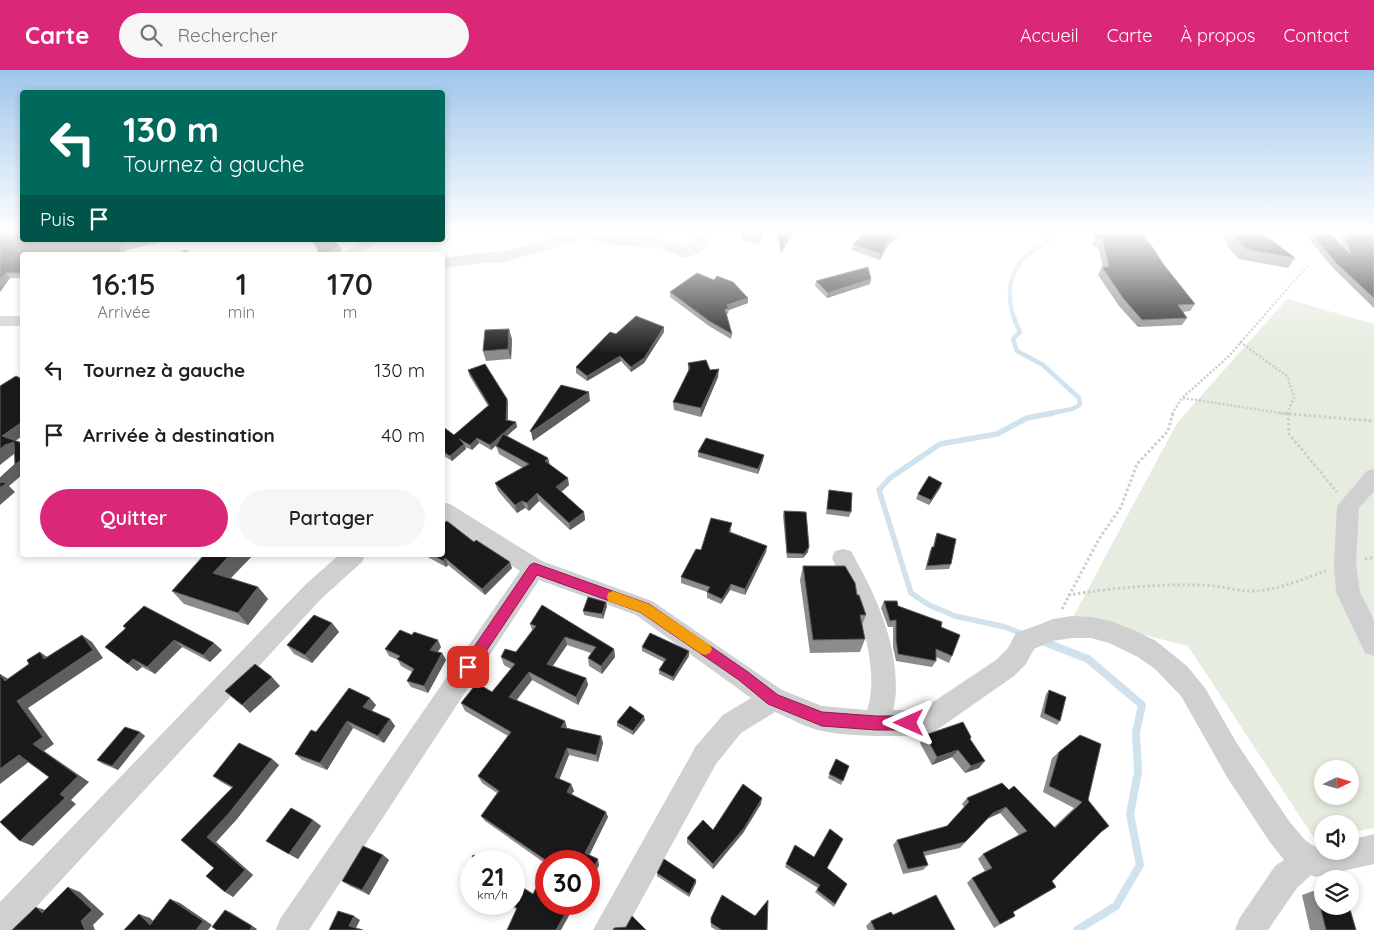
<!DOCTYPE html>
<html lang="fr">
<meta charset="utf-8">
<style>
body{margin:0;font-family:Quicksand,sans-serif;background:#f6f6f6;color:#202124;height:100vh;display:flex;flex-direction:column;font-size:19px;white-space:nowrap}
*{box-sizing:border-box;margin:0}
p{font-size:16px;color:#757577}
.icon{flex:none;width:28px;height:28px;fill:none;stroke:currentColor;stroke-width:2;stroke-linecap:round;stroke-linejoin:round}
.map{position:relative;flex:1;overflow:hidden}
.drawer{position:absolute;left:20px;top:182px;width:425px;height:305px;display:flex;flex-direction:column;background:#fff;border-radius:5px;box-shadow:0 2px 8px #0003}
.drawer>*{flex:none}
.hud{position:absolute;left:20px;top:20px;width:425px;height:152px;border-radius:5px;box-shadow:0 2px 8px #0003;background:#00695c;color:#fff;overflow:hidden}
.needle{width:32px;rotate:85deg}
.fabs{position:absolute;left:1314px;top:690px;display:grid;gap:10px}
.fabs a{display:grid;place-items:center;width:45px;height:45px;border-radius:50%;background:#fff;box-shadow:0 2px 8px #0003;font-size:25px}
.speed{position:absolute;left:460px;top:780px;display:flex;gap:10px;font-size:25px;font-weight:700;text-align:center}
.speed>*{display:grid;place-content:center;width:65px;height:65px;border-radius:50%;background:#fff;box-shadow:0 2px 8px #0003;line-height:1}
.speed small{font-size:12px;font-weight:400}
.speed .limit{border:8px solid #d22;background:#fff;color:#111}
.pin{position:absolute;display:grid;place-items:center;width:42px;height:42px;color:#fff;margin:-21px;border-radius:10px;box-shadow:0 2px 8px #0006}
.me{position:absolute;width:55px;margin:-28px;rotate:270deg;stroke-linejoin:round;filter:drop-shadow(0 0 4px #0008)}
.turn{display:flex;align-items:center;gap:18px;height:105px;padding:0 20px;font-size:22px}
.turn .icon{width:65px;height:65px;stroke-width:2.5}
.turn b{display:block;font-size:35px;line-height:42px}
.then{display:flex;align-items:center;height:48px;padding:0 20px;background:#0003;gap:10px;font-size:19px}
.eta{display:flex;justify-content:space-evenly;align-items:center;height:85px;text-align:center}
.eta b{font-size:30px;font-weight:600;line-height:35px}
.primary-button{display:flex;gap:10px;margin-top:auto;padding:10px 20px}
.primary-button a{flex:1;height:58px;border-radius:30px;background:#db2777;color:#fff;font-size:20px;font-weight:600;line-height:58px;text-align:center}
.primary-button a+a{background:#f6f6f6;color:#202124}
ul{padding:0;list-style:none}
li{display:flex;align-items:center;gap:15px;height:65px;padding:0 20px}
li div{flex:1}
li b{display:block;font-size:19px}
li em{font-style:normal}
header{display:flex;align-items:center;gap:30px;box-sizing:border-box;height:70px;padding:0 25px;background:#db2777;color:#fff}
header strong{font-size:24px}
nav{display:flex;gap:28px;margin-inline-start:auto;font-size:18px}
.search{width:350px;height:45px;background:#f6f6f6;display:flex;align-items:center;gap:12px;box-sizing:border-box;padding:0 18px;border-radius:28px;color:#757577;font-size:19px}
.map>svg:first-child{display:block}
</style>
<header>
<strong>Carte</strong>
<div class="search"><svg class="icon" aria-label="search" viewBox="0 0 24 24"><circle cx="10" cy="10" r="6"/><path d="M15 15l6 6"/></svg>Rechercher</div>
<nav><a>Accueil</a><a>Carte</a><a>À propos</a><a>Contact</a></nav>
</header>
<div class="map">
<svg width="1374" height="860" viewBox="0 0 1374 860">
<rect width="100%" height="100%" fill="#fff"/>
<path fill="#e6ecdf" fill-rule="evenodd" d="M1287,229L1374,254V758L1350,762V754H1322V766L1314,768L1188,576L1073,547L1177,353ZM1322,699H1350V726H1322Z"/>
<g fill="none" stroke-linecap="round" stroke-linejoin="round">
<path stroke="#cfe2ee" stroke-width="4.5" d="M1047,163L1048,171C1040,177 1029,182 1023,189C1004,210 1008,239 1020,262L1013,269L1017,281L1043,295L1079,328L1080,335L1072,339L1047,344"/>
<g stroke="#cfe2ee" stroke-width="5.5">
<path d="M1026,565L1005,557L955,546L929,535L911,523L879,420L890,408L940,374L997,364L1027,348L1053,343"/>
<path d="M1042,571L1044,572"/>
</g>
<path stroke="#cfe2ee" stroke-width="8" d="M1042,571L1088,589L1142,635L1136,662L1138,702L1130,744L1140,795L1116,836L1077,860"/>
<g stroke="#cdcdcd" stroke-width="2.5" stroke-dasharray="2 2" stroke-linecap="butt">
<path d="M1240,272L1287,306L1294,327L1287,344"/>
<path d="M1183,328L1287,344"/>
<path d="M1172,344L1182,328L1229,286L1308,195"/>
</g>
<g stroke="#cdcdcd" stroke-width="3" stroke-dasharray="2.5 2.5" stroke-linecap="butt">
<path d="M1279,343L1374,351"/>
<path d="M1288,343L1289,364L1337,422"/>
<path d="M1365,489L1374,487"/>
<path d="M1068,525C1113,518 1157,514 1202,515C1220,515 1238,522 1256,521C1280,519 1303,509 1326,501"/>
<path d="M1062,539L1099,469L1121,437L1137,394L1168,361L1173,343"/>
</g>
<g fill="#d0d0d0" fill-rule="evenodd">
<path d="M566,163H602L611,166L658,168L672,172L685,178L699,163H714L699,183L685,188L660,178L611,175L584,167L567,174L500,193L489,192L442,198V188L489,182L500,183Z"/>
<path d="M362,170H381L359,185H340Z"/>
<rect x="0" y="246" width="22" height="10"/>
<path d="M1374,399V421L1359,438L1356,494L1360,522L1374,550V586L1365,583L1336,522L1334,494L1337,436L1367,401Z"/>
<path d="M442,432L450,434L542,491L652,531L782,620L822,636L867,640C878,609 866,563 855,533C849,518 839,503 832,488L835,481L843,479L851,481C872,519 890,555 895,599C896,613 897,626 893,640H921L996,590L1008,578L1016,563L1038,555L1053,549L1072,546L1091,547L1111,551L1138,562L1156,571L1187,596L1205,618L1236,672L1289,751L1305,770L1315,777L1322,776V781H1350V770L1374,764V794L1315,807L1311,805L1297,818L1268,860H1235L1239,849L1275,796L1284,790L1269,771L1227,707L1181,626L1155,599L1138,587L1109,573L1091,568H1072L1052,571L1034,579L1026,594L1014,606L934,662C916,669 842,666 822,661C806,658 790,648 775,642L741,663L716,694L625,860H593L696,676L723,645L751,628L636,545L539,510L309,860H276L280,849L520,501L442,451Z"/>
<path d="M339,485H365L362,492L322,528L15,860H0V832L306,514Z"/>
</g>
</g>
<g fill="#8c8c8c">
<path d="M0,163L126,180L22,185V208H10L0,222Z"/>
<path d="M742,163H765L758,174L742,170Z"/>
<path d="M776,163H793L781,183Z"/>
<path d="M864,163H903L888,175L880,190L852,180L853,174Z"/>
<path d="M1094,163H1142L1147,172L1164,195L1195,234L1190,241L1183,242L1187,248L1182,255L1138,257L1119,236L1098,205L1102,197H1103L1098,177L1093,176Z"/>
<path d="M1223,163H1262L1295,188L1288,198L1239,189L1228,177Z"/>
<path d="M1304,163H1330L1343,176L1339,163H1374V238L1334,199Z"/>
<path d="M871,209L870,214L827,228L815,216L816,211Z"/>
<path d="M670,222L748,228V233L729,240L728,244H726L732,264L731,269L709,256L670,227Z"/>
<path d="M664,262L644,293L631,302L621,291L587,311L576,303V297L616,264Z"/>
<path d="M512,269L511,289L486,291L483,281Z"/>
<path d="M688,293L710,300L718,307L701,347L674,340L673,332L688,301Z"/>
<path d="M468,300L507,329L508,334V350L516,352L517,357L507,366L548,388L550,395L569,415L561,422L584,442L585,450L570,460L539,431L529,441L525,438L517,443L498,421L495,413L523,398L499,384L496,376L497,374L491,380L479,373L472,380L465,377L466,379L452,391L442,385V356L454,365L488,336L469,305Z"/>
<path d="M698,382L764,385L763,390L758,404L698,387Z"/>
<path d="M942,413L940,418L929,435L916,429L918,424Z"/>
<path d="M829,420L851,442L849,447L826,444Z"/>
<path d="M784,441L808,482L803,488H787L783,446Z"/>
<path d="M731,459V462L767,476L766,482L745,525L730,520L721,534L707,528V522L681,513V507L701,480Z"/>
<path d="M937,463L951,494L949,499L925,500L930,481L932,477H933L935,468Z"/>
<path d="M474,472L512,498L485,525L448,495L446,497L424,485H442Z"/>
<path d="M204,485H253L231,508L258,517L268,529L248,555L184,534L172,521Z"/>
<path d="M803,496L857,525L866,545L862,555L865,569L860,582L810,583L800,510Z"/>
<path d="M884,531L898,536L941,557L952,586L949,593L936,587V591L932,597L896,591L893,577V557H888L881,538Z"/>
<path d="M607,536L603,549L584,545L583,541Z"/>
<path d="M332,553L339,562L312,593L294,584L287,575Z"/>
<path d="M530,554L614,579L615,587L602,604L589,596L588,588L591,583L567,575L553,596L586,608L588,615L578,635L532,610L516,630L567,658L601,666L603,673L598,692L569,685L559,709L571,714L574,721L571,724L608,747L589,785L599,795L589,816V791H546V794L485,751L481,746L497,723L482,713L478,706L508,666L465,641L461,633L492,622L511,599L504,595L501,587L516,582L532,560Z"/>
<path d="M123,556L222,580L210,592L182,577L155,604L142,597L137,601L105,577L125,559Z"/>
<path d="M412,565L441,577L438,582L442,583L446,590L428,623L411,617L407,611L412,602L401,596L398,590L389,586L385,579Z"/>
<path d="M642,577L689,581V586L673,611L659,604V600L664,592L642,581Z"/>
<path d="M1049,620L1060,651L1057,655L1040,647L1046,624Z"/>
<path d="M376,635L372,641L390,649L395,656L384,673L353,658L327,700L302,690L295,684L316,662Z"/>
<path d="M645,650L633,665L617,656V652Z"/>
<path d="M140,662L145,666L118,700L103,694L97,690Z"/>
<path d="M925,665L970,669L979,698L965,703L952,687L932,695L920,673Z"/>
<path d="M1059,682L1088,730L1101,762L1013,842L1015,846L994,858L967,813L972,808L985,801L978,789L983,784L1019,765L1000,743L988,748L960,778L924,786L928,795L923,800L903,804L893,775L897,770L947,756L964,737L962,734L967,728L1009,720L1054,757L1074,738L1043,722L1052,688Z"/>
<path d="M272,689L279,695L237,749L216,772L253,805L233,827L214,798L181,770L232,718L221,712L213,706Z"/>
<path d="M836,689L849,696L841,715L828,708Z"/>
<path d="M761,734L743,763L713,799L687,773V768L713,760Z"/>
<path d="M313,750L321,756L298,789L266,771Z"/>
<path d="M795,775L814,787L847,814L834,837L815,822L818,818L785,797Z"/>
<path d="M383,785L389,790L369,825L350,816L342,811Z"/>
<path d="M471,791V813L465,807Z"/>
<path d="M657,803L696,810V813L689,827L657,806Z"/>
<path d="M1316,820L1356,860H1310L1302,825Z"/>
<path d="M533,824L546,834H580L575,844L571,842L516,839L508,834H514Z"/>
<path d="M893,845L955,860H868L866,856L871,851Z"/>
<path d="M711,848L767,860H716L711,857Z"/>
</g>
<g fill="#5f5f5f">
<path d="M759,163H765L758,174L759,164Z"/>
<path d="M790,163H793L781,183V178Z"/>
<path d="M897,163H903L888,175L880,190L881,184L889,169Z"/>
<path d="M141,170H170L126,180L124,185H119L122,174Z"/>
<path d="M340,176L342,181L334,185H321Z"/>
<path d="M6,203L10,208L0,222V210Z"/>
<path d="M871,209L870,214L827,228L828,223Z"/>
<path d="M748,228V233L729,240L727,235Z"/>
<path d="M664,257V262L644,293L631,302V297Z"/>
<path d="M509,259L512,269L511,289L508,279Z"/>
<path d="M620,286L621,291L587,311V306Z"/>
<path d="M719,299L718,307L701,347V338Z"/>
<path d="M589,322L590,331L533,371L531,362Z"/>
<path d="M507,329L508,334L507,355L506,350Z"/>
<path d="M22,352V366L14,372L22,380L14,384L0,395V379L2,366Z"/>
<path d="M516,352L517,357L491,380L490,375Z"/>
<path d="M477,368L479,373L472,380L470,375Z"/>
<path d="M464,374L466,379L452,391L450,386Z"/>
<path d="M764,385L763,390L758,404V399Z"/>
<path d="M548,388L550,396L545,391Z"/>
<path d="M22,389V405L9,416L15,422L0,435V408Z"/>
<path d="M568,408L569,415L558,425L556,417Z"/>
<path d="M942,413L940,418L929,435L931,430Z"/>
<path d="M537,423L539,431L529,441L527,433Z"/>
<path d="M522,431L525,438L517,443L515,435Z"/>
<path d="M584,442L585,450L570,460L569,453Z"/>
<path d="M767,476L766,482L745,525V519Z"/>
<path d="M809,477L808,482L803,488L804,484Z"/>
<path d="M230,485H253L224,515L213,503Z"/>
<path d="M445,488L448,495L446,497L443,491Z"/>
<path d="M510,492L512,498L485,525L482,519Z"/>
<path d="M731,514L730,520L721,534L722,529Z"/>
<path d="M258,517L268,529L248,555L238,543Z"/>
<path d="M606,532L607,536L603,549L602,544Z"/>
<path d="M332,553L339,562L312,593L305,585Z"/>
<path d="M82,565L92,572L103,588L28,638L54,674L44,681L89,712L71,730L76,734L33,776L20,771L60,724L33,674L17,631Z"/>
<path d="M565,567L567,575L549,601L547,594Z"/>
<path d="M174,570L182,577L155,604L147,597Z"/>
<path d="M438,570L441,577L434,587L430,580Z"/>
<path d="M214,573L222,580L210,592L203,585Z"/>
<path d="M614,579L615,587L602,604L601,596Z"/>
<path d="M689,581V586L673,611V607Z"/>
<path d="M40,582L50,589H44Z"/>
<path d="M442,583L446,590L428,623L424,616Z"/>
<path d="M133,589L142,597L137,601L128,594Z"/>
<path d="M529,602L532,610L513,635L509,627Z"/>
<path d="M0,604L10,610L5,611Z"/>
<path d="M272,607L280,616L250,643L242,635Z"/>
<path d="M586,608L588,615L578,635L576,627Z"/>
<path d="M370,628L376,635L369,644L363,637Z"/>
<path d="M644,646L645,650L633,665V661Z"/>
<path d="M390,649L395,656L384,673L378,666Z"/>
<path d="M347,651L353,658L327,700L320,693Z"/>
<path d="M565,651L567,658L561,657Z"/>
<path d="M140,662L145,666L118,700L112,696Z"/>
<path d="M601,666L603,673L598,692L596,685Z"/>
<path d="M567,678L569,685L558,713L555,707Z"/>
<path d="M958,680L952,687L932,695L937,687Z"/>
<path d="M19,685L30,691L0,714V699Z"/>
<path d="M272,689L279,695L237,749L216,772L253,805L233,827L225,822L207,767Z"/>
<path d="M985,691L979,698L965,703L971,696Z"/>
<path d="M571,714L574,721L569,728L567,722Z"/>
<path d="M762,728L761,734L743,763L713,799V794Z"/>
<path d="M1006,737L1000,743L987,749L993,743Z"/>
<path d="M606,742L608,747L588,788L585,783Z"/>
<path d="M313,750L321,756L298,789L289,784Z"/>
<path d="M383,785L389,790L369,825L362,820Z"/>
<path d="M598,789L599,795L589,816V807Z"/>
<path d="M696,810V813L689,827V824Z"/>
<path d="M68,817L80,822L104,844L93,855L95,860H85L81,851Z"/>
<path d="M170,829L180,833L212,855L208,860H196Z"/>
<path d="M576,834H580L575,844L573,840Z"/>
<path d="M36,837L48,841L42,843Z"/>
<path d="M569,837L571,842L561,860H556Z"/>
<path d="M225,840L230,842L257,859L256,860H250Z"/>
<path d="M139,844L150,848L161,859L150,855Z"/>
<path d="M354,846L360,850L355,860L349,856Z"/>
</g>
<g fill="#1a1a1a" stroke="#5f5f5f">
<path d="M0,163H22V170H141L122,174L119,185H22V203H6L0,210Z"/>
<path d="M778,163H790L781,178Z"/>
<path d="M864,163H897L889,169L881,184L853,174Z"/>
<path d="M1097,163H1142L1147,172H1149L1164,195L1195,234L1178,235L1187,248L1142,250L1123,228L1102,197H1109L1102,169L1096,168Z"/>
<path d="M1233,163H1262L1295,188L1246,179L1234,167Z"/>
<path d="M1311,163H1330L1351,185L1344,163H1374V228L1337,194Z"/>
<path d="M315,170H331L340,176L320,185L313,171Z"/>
<path d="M186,180L191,185H174Z"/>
<path d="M868,197L871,209L828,223L816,211Z"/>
<path d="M697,203L714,210L717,206L733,212L748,228L727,235L729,239H725L732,264L709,251L670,222Z"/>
<path d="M636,246L664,257L644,288L631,297L620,286L587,306L576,297L610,262L616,264Z"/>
<path d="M509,259L508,279L483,281L485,260Z"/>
<path d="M706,290L710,300L719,299L701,338L673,332L690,298L688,293Z"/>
<path d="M485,294L507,329L506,350L516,352L490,375L477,368L470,375L459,369L464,374L450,386L442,381V356L454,365L489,335L468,300Z"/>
<path d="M16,306L22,309V352L2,366L22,373V389L0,408L15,394L14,372L5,375L0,379V316Z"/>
<path d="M561,315L589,322L531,362L530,361Z"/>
<path d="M503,364L548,388L545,391L568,408L556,417L584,442L569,453L537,423L527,433L522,431L515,435L495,413L529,394L496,376Z"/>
<path d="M706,368L764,385L758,399L698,382Z"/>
<path d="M929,406L942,413L931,430L918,424Z"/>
<path d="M0,412L6,413L0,418Z"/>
<path d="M829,420L852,423L851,442L827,439Z"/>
<path d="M784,441L806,442L809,477L804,484L787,483Z"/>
<path d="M711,448L732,453L729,462L767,476L745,519L731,514L722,529L707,522L710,517L681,507L696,479L701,480Z"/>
<path d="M447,451L474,472L476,470L510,492L482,519L445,488L443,491L433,485H442V454Z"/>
<path d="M937,463L956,469L951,494L927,496L932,477H934Z"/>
<path d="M204,485H230L213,503L258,517L238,543L172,521Z"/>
<path d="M803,496H845L855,513L857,525H859L866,545H860L865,569L813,570Z"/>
<path d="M588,527L606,532L602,544L583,541Z"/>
<path d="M884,531H897L898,536L942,552L941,557L960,565L952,586L936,579V591L898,584L896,570V550L890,551Z"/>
<path d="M542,535L614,579L601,596L588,588L596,577L565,567L547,594L586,608L576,627L529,602L509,627L565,651L561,657L601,666L596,685L567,678L555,707L571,714L567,722L606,742L585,783L598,789L589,807V791H547L481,746L499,721L478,706L511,662L461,633L477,613L492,622L515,594L501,587L505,579L516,582L536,556L530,554Z"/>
<path d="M144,536L214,573L203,585L174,570L147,597L133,589L128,594L105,577L126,558L123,556Z"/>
<path d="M314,545L332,553L305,585L287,575Z"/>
<path d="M400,560L412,565L414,562L438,570L430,580L442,583L424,616L407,611L414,599L397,589L400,586L385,579Z"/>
<path d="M650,563L689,581L673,607L659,600L666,589L642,577Z"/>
<path d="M82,565L93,580L17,631L43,667L33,674L78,706L60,724L65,728L20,771L0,752L49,707L19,685L0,699V604L5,611L29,594L27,590L40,582L44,589Z"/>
<path d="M255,594L272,607L242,635L225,621Z"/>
<path d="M349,618L370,628L363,637L390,649L378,666L347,651L320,693L295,684L311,660L316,662Z"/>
<path d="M1049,620L1066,627L1060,651L1044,643Z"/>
<path d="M630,636L644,646L633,661L617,652Z"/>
<path d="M963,652L971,667L970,669L985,691L971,696L958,680L937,687L925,665Z"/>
<path d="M125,657L140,662L112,696L97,690Z"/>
<path d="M1080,665L1101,674L1088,730L1109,756L1101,762L1052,811L1056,817L1013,842L1015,846L1000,854L972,808L992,798L983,784L1027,761L1006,737L993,743L965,772L923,782L928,795L908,799L897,770L947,756L969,732L967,728L1002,713L1009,720L1014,716L1055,758L1082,732L1049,716L1059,682Z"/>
<path d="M239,673L272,689L229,743L207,767L245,800L225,822L206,806L214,798L181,770L233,717L213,706Z"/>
<path d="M836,689L849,696L843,711L829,704Z"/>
<path d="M743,714L762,728L744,758L713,794L687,768L703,750L713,760Z"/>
<path d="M291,738L313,750L289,784L266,771Z"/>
<path d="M830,759L843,769L827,798L847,814L835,834L817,820L820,815L786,794L795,775L814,787Z"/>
<path d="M363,776L383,785L362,820L342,811Z"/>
<path d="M473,785L496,791H471V810L465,807Z"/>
<path d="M664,789L696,810L689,824L657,803Z"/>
<path d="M544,802L546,803V834H576L573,840L569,837L556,860H507L517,838L511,834H514V812L533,824Z"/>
<path d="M68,817L92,840L81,851L85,860H12L36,837L42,843Z"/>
<path d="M1316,820L1322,822V836H1349L1356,860H1326Z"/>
<path d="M722,825L755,846L768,830L767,860H722L711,853V848Z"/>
<path d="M936,825L955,860H875L871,851L891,842L893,845Z"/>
<path d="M170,829L203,851L196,860H124L139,844L150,855Z"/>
<path d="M225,840L252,856L250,860H217L212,857Z"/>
<path d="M338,841L354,846L349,856L363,860H329Z"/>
<path d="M632,846L646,860H613L614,858L626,857Z"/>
</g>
<linearGradient id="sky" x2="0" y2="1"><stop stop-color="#9ec6ea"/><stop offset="0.57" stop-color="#fff"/><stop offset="1" stop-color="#fff" stop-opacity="0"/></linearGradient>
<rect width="1374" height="284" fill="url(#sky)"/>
<path fill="#db2777" stroke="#8e194d" d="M534,493L649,534L748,602L778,625L822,642L876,646H909L914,648L916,653L914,658L909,660H876L822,656L768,634L739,610L640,542L537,505L473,601L468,603L463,601L461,597L463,593L530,495Z"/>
<path fill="#f59e0b" d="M613,521L649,534L710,575L712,579L710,583L705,585L700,583L640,542L608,531L607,527L608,523Z"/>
</svg>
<div class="fabs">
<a><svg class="needle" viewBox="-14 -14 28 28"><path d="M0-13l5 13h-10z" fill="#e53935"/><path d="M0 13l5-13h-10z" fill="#757577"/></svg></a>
<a><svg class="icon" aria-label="sound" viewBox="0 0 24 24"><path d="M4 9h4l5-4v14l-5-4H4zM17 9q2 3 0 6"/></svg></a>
<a><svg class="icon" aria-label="layers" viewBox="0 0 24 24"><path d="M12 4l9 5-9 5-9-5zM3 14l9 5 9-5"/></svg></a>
</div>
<div class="speed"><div>21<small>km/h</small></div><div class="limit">30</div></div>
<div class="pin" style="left:468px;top:597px;background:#d93025"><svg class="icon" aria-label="arrive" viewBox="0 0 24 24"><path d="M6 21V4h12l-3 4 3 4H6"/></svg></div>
<svg class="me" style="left:909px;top:653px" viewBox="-20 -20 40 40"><path d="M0-17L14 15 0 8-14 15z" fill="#db2777" stroke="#fff" stroke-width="4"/></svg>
<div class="hud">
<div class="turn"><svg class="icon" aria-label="left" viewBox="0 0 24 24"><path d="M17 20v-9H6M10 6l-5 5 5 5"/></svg><div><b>130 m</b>Tournez à gauche</div></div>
<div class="then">Puis<svg class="icon" aria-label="arrive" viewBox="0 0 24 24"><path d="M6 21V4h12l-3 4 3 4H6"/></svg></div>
</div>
<section class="drawer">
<div class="eta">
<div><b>16:15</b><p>Arrivée</p></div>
<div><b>1</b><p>min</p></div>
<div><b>170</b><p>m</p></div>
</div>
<ul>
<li><svg class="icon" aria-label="left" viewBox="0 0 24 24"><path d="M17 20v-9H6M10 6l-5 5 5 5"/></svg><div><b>Tournez à gauche</b></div><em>130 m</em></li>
<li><svg class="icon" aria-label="arrive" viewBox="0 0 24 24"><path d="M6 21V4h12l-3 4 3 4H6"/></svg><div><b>Arrivée à destination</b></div><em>40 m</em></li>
</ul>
<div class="primary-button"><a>Quitter</a><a>Partager</a></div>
</section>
</div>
